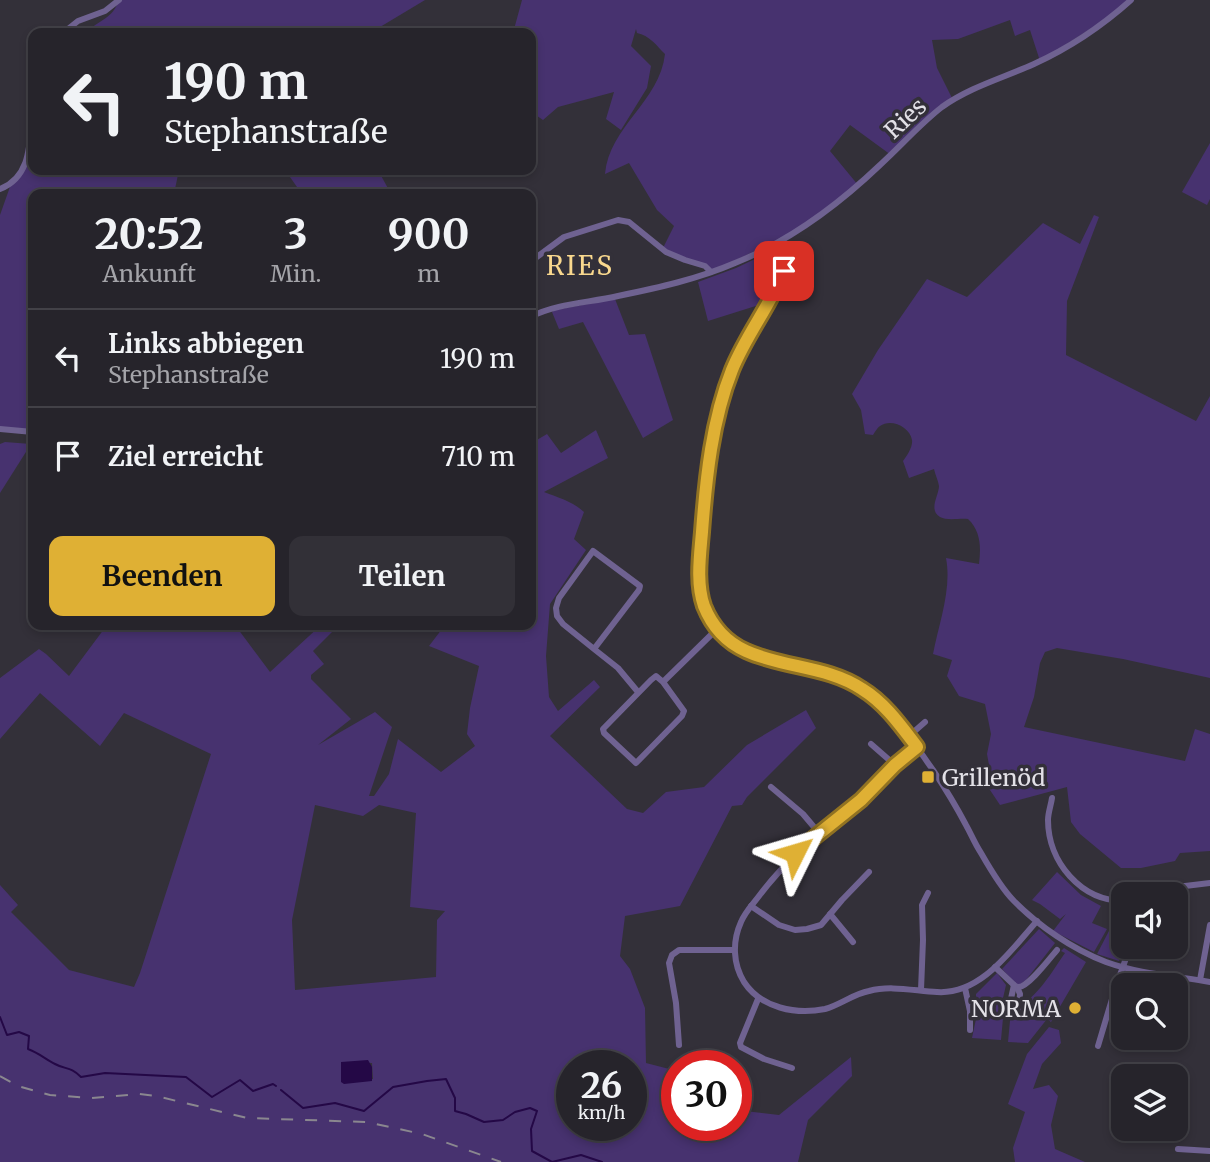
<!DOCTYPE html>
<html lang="de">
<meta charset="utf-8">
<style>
body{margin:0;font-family:Merriweather,serif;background:#323037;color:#f1f3f6;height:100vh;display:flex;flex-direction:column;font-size:26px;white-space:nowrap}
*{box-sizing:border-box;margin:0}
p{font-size:23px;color:#a4a4a9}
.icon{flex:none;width:38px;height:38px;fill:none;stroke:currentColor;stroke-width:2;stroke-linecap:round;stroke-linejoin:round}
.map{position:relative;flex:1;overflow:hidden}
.side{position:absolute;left:28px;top:189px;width:508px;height:441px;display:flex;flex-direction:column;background:#26242b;border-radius:14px;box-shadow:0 4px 10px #0003,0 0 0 2px #424147}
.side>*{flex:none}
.banner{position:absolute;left:28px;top:28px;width:508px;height:147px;border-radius:14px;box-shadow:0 4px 10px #0003,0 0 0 2px #424147;background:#26242b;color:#f1f3f6;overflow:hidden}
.fabs{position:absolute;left:1111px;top:882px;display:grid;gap:14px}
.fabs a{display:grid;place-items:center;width:77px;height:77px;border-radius:14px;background:#26242b;box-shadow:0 4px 10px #0003,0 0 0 2px #424147;font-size:35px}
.speed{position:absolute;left:556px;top:1050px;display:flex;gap:14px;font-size:35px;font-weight:700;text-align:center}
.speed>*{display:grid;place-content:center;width:91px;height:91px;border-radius:50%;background:#26242b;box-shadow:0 4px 10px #0003,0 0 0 2px #424147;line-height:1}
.speed small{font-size:18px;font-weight:400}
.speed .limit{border:10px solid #d22;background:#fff;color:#111}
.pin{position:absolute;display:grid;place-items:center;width:60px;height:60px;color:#fff;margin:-30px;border-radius:14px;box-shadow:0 4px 10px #0006}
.me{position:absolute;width:77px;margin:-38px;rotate:50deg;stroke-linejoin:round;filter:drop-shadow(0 0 5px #0008)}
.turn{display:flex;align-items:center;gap:24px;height:147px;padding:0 21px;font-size:32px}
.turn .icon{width:91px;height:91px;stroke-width:2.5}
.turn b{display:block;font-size:49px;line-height:60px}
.eta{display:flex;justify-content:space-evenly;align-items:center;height:119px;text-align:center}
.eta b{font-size:42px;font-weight:700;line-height:49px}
.button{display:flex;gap:14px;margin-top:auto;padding:14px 21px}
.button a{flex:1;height:80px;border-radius:14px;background:#dfb034;color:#111;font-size:28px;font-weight:700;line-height:80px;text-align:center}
.button a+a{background:#323037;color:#f1f3f6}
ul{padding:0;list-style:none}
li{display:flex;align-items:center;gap:21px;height:98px;padding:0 21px;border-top:2px solid #424147}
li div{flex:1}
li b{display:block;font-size:26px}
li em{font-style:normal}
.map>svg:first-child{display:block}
</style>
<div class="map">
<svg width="1210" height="1162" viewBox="0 0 1210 1162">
<rect width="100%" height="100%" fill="#333039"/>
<g fill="#47326f" fill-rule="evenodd">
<path d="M119,0H425L370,33H86C99,19 112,20 119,0Z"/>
<path d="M522,0H1131L1120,10L1040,61L1030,30L1015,36L1010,20L958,39L932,40L937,68L953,100L891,155L850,125L830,151L858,185L797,231L711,272L705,266L662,250L674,226L657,210L629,163L605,174C609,127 660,101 665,54C657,46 649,35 637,33L636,29L631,46L651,66L647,88L621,130L606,119L614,92L558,107L543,120L530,111V33H513Z"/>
<path d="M33,107V170H179L175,189L177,194H33V432L0,429V215L11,184L27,161Z"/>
<path d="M1210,143V199L1207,205L1182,192Z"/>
<path d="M285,170H378L391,194H302Z"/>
<path d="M1094,215L1099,217L1067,301L1066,355L1196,421L1210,396V678L1123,659L1057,648L1045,652L1040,663L1034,697L1024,727L1185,761L1195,729L1210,734V851L1180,853L1175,861L1141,868H1121L1080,834L1071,822L1067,787L1000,805L978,772L989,765L987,754L991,734L985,704L959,696L947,676L952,660L933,654C939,623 952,589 946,558L979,564C981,548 981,531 968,519C960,518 947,521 940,517C928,510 939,495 939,486C938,480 935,474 934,469L909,478L903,461C907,456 913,447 912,440C910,427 891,418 880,426C877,428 875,432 873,435L865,434L861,410L852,394L878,350L927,279L967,297L1043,223L1080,244Z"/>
<path d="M776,249H779L782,254C779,273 772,288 762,304L708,321L698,282L736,268Z"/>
<path d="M615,299L629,335L645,334L673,420L643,438L583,322L559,329L552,312L555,310Z"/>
<path d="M596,430L608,458L544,492C559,498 572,501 584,512L574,539L586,550L550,604L546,656L549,697L558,711L594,680L600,687L550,736L627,809L643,813L666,792L704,787L747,745L806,710L816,728L747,797L742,805L732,806L680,906L625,916L620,956L630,969L645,1008L646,1063L677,1071V1125H737V1110L779,1115L851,1057L852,1076L808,1120L798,1162H0V885L18,905L11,912L69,970L134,987L140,973L211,754L124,713L100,746L40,693L0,739V678L39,649L46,654L69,676L107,625H235L270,672L321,625H339L313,651L324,664L311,675V679L351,719L318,745L375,712L392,727L369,796H374L389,774L398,739L441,772L475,746L467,734L470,708L479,666L429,646L445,625H530V444L547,434L561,453ZM315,805L363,816L379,805L416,813L410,907L445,911L437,920L436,977L295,990L292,920ZM341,1062L372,1063L373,1079L341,1082ZM572,1066H632V1125H572Z"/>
<path d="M5,442L31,444L0,493V444Z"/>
<path d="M1057,872L1081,895L1101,906L1092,923L1107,929L1094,952L1053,931L1066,914L1060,919L1040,904L1032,900Z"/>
<path d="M1039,929L1055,943L1026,980L1018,986L1002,969Z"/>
<path d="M1110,929L1123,934L1124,947H1127L1119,961L1097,954Z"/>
<path d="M1064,948L1086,962L1051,1022L1047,1019L1028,1043L1008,1042L1011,1010C1035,1002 1051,973 1065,953L1061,951Z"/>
<path d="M997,973L1006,985L1001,1007L1003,1018L1001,1040L972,1038L976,1019V994Z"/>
<path d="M1049,1027L1059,1030L1061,1043L1042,1064L1033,1089L1049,1085L1058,1096L1051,1125L1055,1149L1085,1162H1015L1013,1148L1025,1112L1008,1104L1027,1054Z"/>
</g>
<path fill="#240846" d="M368,1060L372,1067V1081L344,1084L341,1082V1062Z"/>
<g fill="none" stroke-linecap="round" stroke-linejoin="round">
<g stroke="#240846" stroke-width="2">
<path d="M0,1017L7,1035L19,1032L29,1036L28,1049C39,1053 45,1059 55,1064C66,1070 70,1066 81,1077L105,1073L186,1077L212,1097L240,1080L253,1091L273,1084L276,1086"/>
<path d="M281,1090L303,1108L335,1103L364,1111L393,1087L427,1081L446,1079L455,1098V1111L466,1114L484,1122L503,1120L515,1112L530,1108L537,1111L531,1129L532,1151L552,1162L581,1155L602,1162"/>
</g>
<g stroke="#6f6291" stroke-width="6">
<path d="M63,33L78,21L105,11L119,0"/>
<path d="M0,189C34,176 29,137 33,107"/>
<path d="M783,240C785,247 787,254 787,261C784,286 756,322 743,345C714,399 706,471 702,530C700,549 698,570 700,589C711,673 805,655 860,687C892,706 912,741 933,770C945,788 956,806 966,825C971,834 975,844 981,853C989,867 1003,890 1014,901C1039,926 1072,949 1106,962C1139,974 1176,976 1210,982"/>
<path d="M530,262L564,237L618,220L629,222L666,252L685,260L705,266L711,272"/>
<path d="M530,317C558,303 588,303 618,296C657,288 698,279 735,263C790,241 837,206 880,165C901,146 920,124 942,107C970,87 1003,78 1034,64C1069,48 1102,26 1131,0"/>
<path d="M0,429L33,432"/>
<path d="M594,649L563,624L557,616L556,608L559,598L593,551L640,586L639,590L594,649L618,668L638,692"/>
<path d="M663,682L656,676L651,680L603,729L604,733L636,763L682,716L684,711L663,682L717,629"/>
<path d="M909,736L925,722"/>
<path d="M871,744L895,765"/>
<path d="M917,747C909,753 900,760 893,767C881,779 871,791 859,801C822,832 788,857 759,896C753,904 745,912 741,922C732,942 733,964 744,982C761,1008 796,1015 825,1009C840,1005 853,994 869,991C891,985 915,991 937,992C981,995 1011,950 1037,921"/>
<path d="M771,787L803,814L819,833"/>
<path d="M1052,798C1051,805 1048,813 1048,820C1048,862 1081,901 1124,901"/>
<path d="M1158,894L1185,886L1210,883"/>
<path d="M751,906L779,925L795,930L807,929L821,925L842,900L869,872"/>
<path d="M830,914L853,942"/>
<path d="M995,967L1014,985C1015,986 1017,987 1019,987C1029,986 1050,958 1057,950"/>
<path d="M1200,980L1210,925"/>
<path d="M1017,987L1020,994L1019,1007"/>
<path d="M965,988L970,1011V1030"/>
<path d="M921,990L923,940L922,905L928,893"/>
<path d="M758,999L740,1043L741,1047L764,1059L792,1068"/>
<path d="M1007,1017L1014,985"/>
<path d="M679,1045L676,1003L669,963L672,955L679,950H734"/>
<path d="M1098,1046L1115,989L1130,947"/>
<path d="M1178,1149L1210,1151"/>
</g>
<path stroke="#8a878f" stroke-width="2" stroke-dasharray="12 12" stroke-linecap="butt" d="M0,1076L18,1086L50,1095L92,1098L139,1094L156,1096L247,1118L366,1122L422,1134L501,1162"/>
</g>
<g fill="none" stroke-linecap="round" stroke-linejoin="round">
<g stroke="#917222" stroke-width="18">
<path id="route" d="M784,271C770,306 746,335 732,370C712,420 706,478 702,532C700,556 696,583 704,606C712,626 726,642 746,651C783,668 828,666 862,689C885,703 901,726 917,747L895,765L861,800L795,853"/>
</g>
<use href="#route" stroke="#dfb034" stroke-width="12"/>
</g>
<g fill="#dfb034" stroke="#333039" stroke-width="2.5">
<rect x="921" y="770" width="14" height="14" rx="3.5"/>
<circle cx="1075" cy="1008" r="7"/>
</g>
<g text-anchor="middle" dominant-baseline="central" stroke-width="7" stroke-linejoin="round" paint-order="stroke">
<g font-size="23" fill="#e3e1e7" stroke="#333039">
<text transform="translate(905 118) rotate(-43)">Ries</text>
</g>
<g font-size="23" fill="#e3e1e7" stroke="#333039" text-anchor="start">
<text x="942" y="777">Grillenöd</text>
<text x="1061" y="1008" text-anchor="end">NORMA</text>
</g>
<g font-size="26" letter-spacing="2" fill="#f9d88e" stroke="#333039">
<text x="580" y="265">RIES</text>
</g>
</g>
</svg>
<div class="fabs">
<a><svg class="icon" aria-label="sound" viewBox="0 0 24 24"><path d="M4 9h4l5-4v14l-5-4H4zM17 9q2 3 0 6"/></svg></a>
<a><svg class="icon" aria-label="search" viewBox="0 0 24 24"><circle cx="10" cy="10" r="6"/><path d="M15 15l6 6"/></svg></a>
<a><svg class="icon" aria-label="layers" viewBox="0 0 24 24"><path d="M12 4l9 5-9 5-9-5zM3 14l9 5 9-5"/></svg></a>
</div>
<div class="speed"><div>26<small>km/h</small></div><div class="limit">30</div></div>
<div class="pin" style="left:784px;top:271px;background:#d93025"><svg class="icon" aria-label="arrive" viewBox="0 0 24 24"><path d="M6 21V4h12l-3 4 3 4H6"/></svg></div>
<svg class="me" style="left:795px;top:853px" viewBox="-20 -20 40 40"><path d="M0-17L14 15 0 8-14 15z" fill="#dfb034" stroke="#fff" stroke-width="4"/></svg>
<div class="banner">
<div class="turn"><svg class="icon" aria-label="left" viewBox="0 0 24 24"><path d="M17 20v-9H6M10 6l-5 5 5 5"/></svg><div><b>190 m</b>Stephanstraße</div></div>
</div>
<section class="side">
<div class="eta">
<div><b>20:52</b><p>Ankunft</p></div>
<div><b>3</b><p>Min.</p></div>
<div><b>900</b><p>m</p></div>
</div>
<ul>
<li><svg class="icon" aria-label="left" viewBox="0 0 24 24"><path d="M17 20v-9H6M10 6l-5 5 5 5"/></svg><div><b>Links abbiegen</b><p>Stephanstraße</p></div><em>190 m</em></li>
<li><svg class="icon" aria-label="arrive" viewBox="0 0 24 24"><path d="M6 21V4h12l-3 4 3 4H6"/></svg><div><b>Ziel erreicht</b></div><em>710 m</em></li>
</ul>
<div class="button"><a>Beenden</a><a>Teilen</a></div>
</section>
</div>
